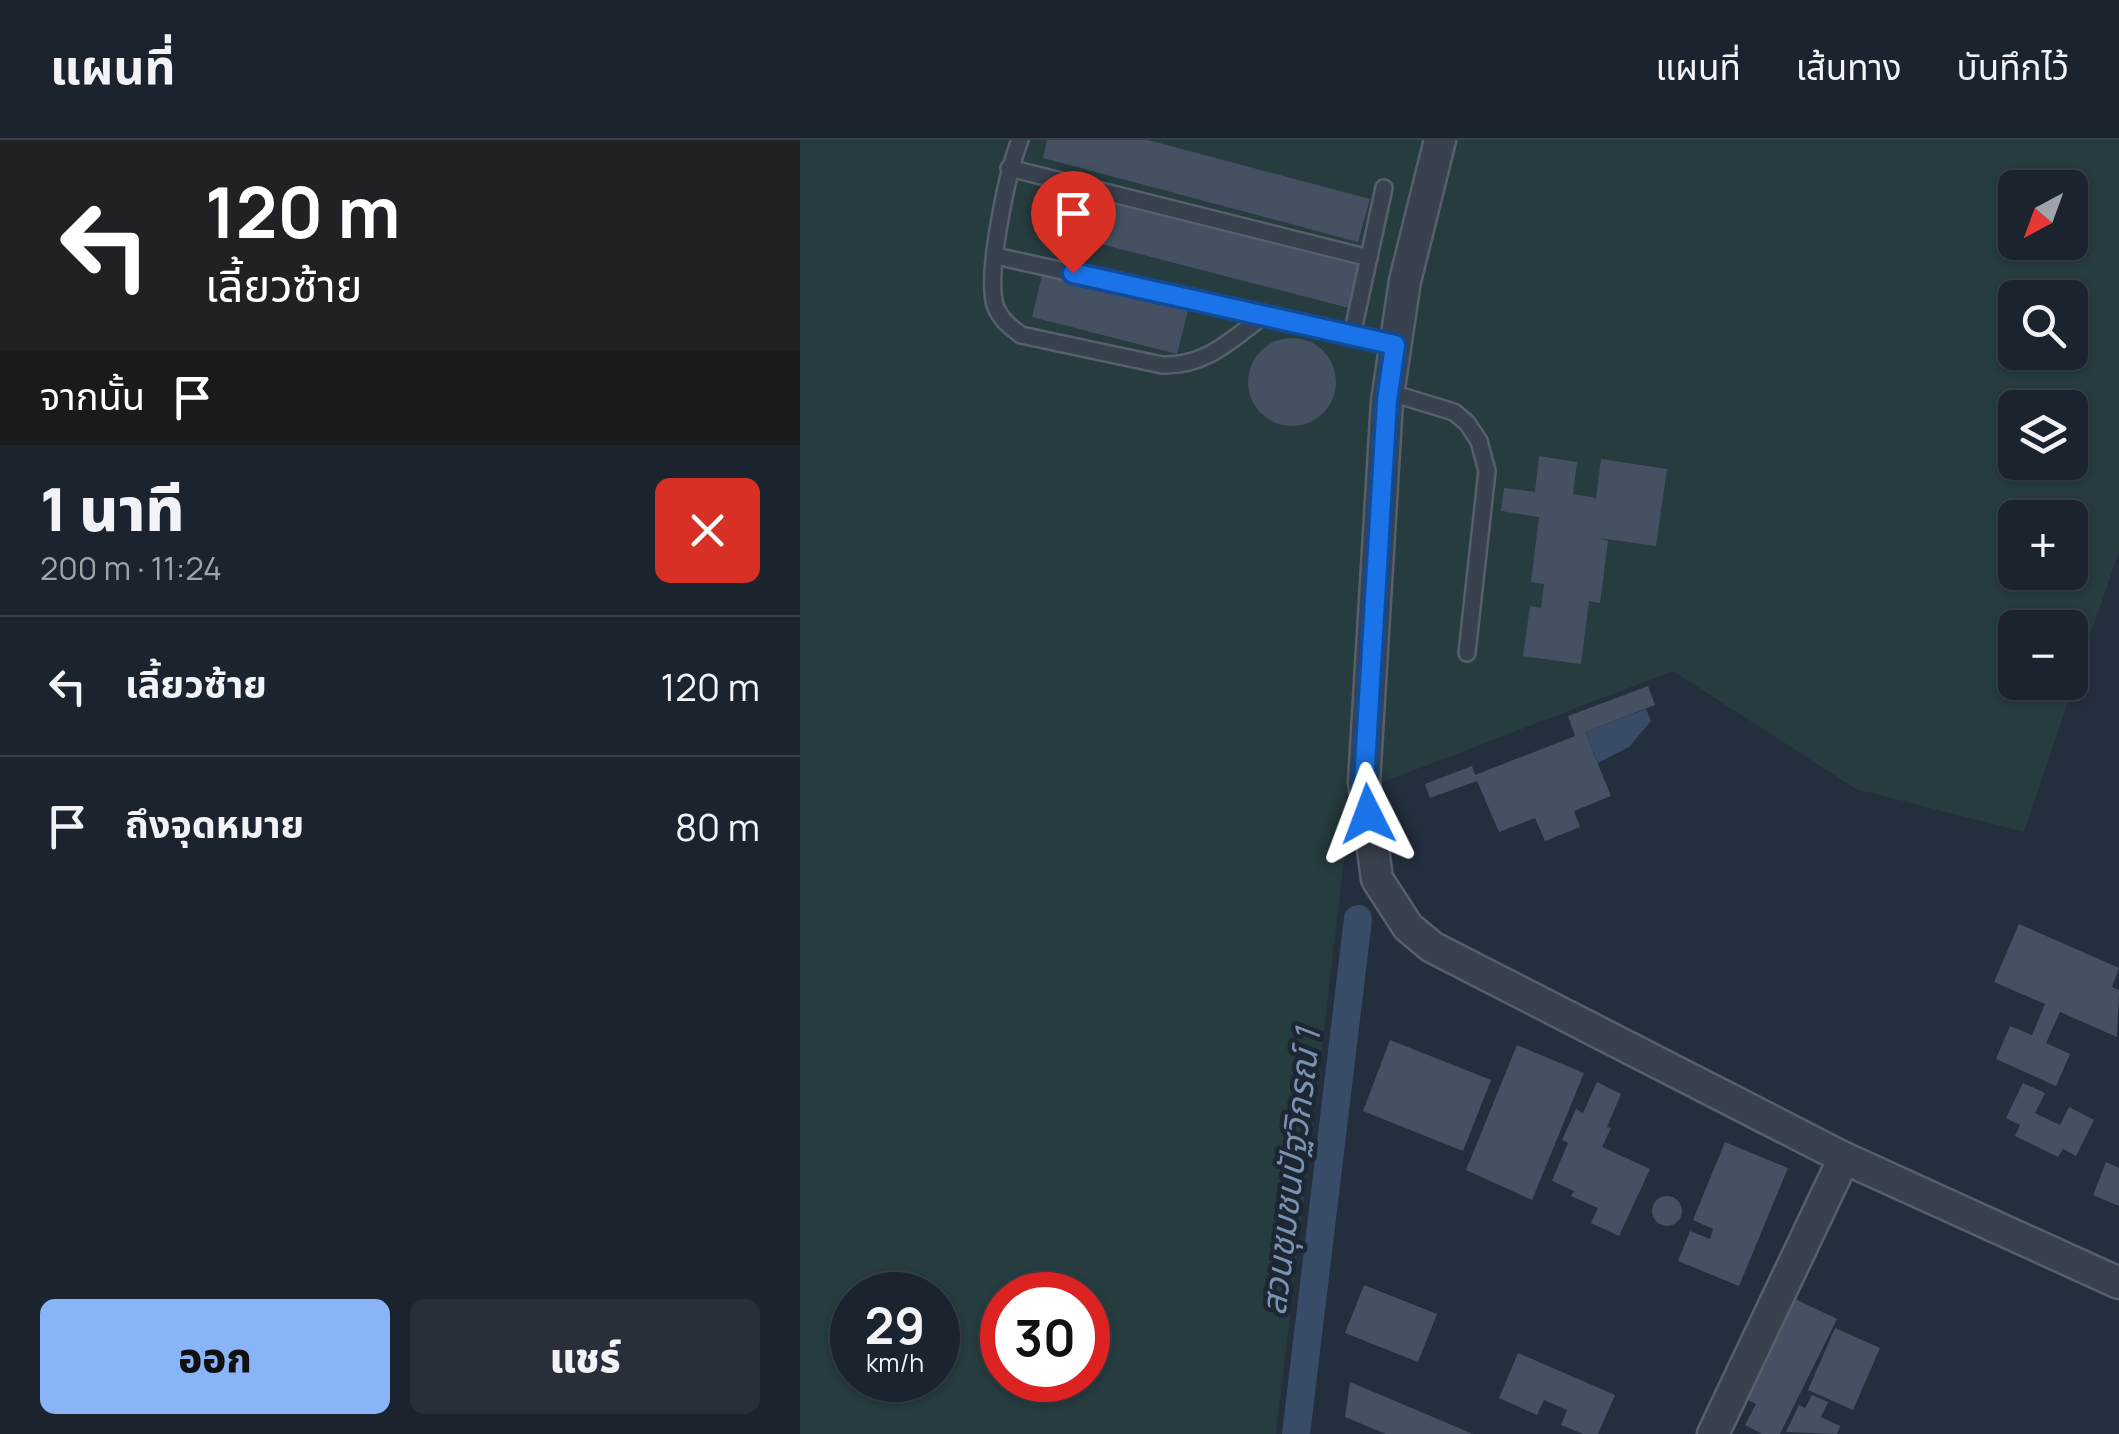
<!DOCTYPE html>
<html lang="th">
<meta charset="utf-8">
<style>
body{margin:0;font-family:Manrope,"Noto Sans Thai",sans-serif;background:#282f3a;color:#f1f3f6;height:100vh;display:flex;flex-direction:column;font-size:38px;white-space:nowrap}
*{box-sizing:border-box;margin:0}
p{font-size:32px;color:#a0a4aa}
.icon{flex:none;width:55px;height:55px;fill:none;stroke:currentColor;stroke-width:2;stroke-linecap:round;stroke-linejoin:round}
.map{position:relative;flex:1;overflow:hidden}
.details{display:flex;flex-direction:column;background:#1b232e;width:800px}
.details>*{flex:none}
.banner{background:#202124;color:#fff;overflow:hidden}
.needle{width:65px;rotate:221deg}
.tools{position:absolute;left:1198px;top:30px;display:grid;gap:20px}
.tools a{display:grid;place-items:center;width:90px;height:90px;border-radius:15px;background:#1b232e;box-shadow:0 2px 8px #0004,0 0 0 2px #39404a;font-size:50px}
.speed{position:absolute;left:30px;top:1132px;display:flex;gap:20px;font-size:50px;font-weight:700;text-align:center}
.speed>*{display:grid;place-content:center;width:130px;height:130px;border-radius:50%;background:#1b232e;box-shadow:0 2px 8px #0004,0 0 0 2px #39404a;line-height:1}
.speed small{font-size:25px;font-weight:400}
.speed .limit{border:15px solid #d22;background:#fff;color:#111}
.pin{position:absolute;display:grid;place-items:center;width:85px;height:85px;color:#fff;margin:-102px -42px;border-radius:50% 50% 50% 0;rotate:-45deg;box-shadow:0 0 10px #0007}
.pin .icon{rotate:45deg}
.me{position:absolute;width:110px;margin:-55px;rotate:357deg;stroke-linejoin:round;filter:drop-shadow(0 0 8px #0008)}
.turn{display:flex;align-items:center;gap:35px;height:210px;padding:0 40px;font-size:45px}
.turn .icon{width:130px;height:130px;stroke-width:2.5}
.turn b{display:block;font-size:70px;line-height:85px}
.then{display:flex;align-items:center;height:95px;padding:0 40px;background:#0003;gap:20px;font-size:38px}
.round{display:grid;place-items:center;flex:none;width:105px;height:105px;border-radius:15px;background:#282f3a}
.head{display:flex;align-items:center;justify-content:space-between;height:170px;padding:0 40px}
h1{font-size:60px;font-weight:800;line-height:75px}
.button{display:flex;gap:20px;margin-top:auto;padding:20px 40px}
.button a{flex:1;height:115px;border-radius:15px;background:#8ab4f8;color:#111;font-size:40px;font-weight:800;line-height:115px;text-align:center}
.button a+a{background:#282f3a;color:#f1f3f6}
ul{padding:0;list-style:none}
li{display:flex;align-items:center;gap:30px;height:140px;padding:0 40px;border-top:2px solid #39404a}
li div{flex:1}
li b{display:block;font-size:38px}
li em{font-style:normal}
header{display:flex;align-items:center;gap:60px;box-sizing:border-box;height:140px;padding:0 50px;background:#1b232e;border-bottom:2px solid #39404a}
header strong{font-size:48px}
nav{display:flex;gap:55px;margin-inline-start:auto;font-size:35px}
main{display:flex;flex:1;min-height:0}
.map>svg:first-child{display:block}
</style>
<header>
<strong>แผนที่</strong>
<nav><a>แผนที่</a><a>เส้นทาง</a><a>บันทึกไว้</a></nav>
</header>
<main>
<section class="details">
<div class="banner">
<div class="turn"><svg class="icon" aria-label="left" viewBox="0 0 24 24"><path d="M17 20v-9H6M10 6l-5 5 5 5"/></svg><div><b>120 m</b>เลี้ยวซ้าย</div></div>
<div class="then">จากนั้น<svg class="icon" aria-label="arrive" viewBox="0 0 24 24"><path d="M6 21V4h12l-3 4 3 4H6"/></svg></div>
</div>
<div class="head"><div><h1>1 นาที</h1><p>200 m · 11:24</p></div><a class="round" style="background:#d93025;color:#fff"><svg class="icon" aria-label="close" viewBox="0 0 24 24"><path d="M6 6l12 12M18 6L6 18"/></svg></a></div>
<ul>
<li><svg class="icon" aria-label="left" viewBox="0 0 24 24"><path d="M17 20v-9H6M10 6l-5 5 5 5"/></svg><div><b>เลี้ยวซ้าย</b></div><em>120 m</em></li>
<li><svg class="icon" aria-label="arrive" viewBox="0 0 24 24"><path d="M6 21V4h12l-3 4 3 4H6"/></svg><div><b>ถึงจุดหมาย</b></div><em>80 m</em></li>
</ul>
<div class="button"><a>ออก</a><a>แชร์</a></div>
</section>
<div class="map">
<svg width="1319" height="1294" viewBox="0 0 1319 1294">
<rect width="100%" height="100%" fill="#242f3e"/>
<path fill="#263c3f" fill-rule="evenodd" d="M0,0H1319V411L1224,692L1056,649L873,531L552,654L476,1294H0ZM1215,48H1270V102H1215ZM1215,158H1270V212H1215ZM1215,268H1270V322H1215ZM1215,378H1270V432H1215ZM1215,488H1270V542H1215ZM52,1155H138V1240H52ZM202,1155H288V1240H202Z"/>
<path fill="#394c67" d="M846,569L851,581L829,607L798,623L785,592Z"/>
<g fill="none" stroke-linecap="round" stroke-linejoin="round">
<path stroke="#394c67" stroke-width="28" d="M496,1294L558,779"/>
</g>
<g fill="#455162">
<path d="M247,0H348L570,59L558,102L243,18Z"/>
<path d="M250,46L559,126L549,168L239,88Z"/>
<path d="M243,132L388,170L377,214L232,177Z"/>
<circle cx="492" cy="242" r="44"/>
<path d="M739,316L777,322L773,354L796,358L801,319L867,329L856,406L799,398L808,401L800,463L789,461L781,524L723,516L730,466L741,468L744,444L731,442L739,377L701,371L704,348L735,352Z"/>
<path d="M848,546L855,565L785,592L811,656L774,671L780,687L745,701L735,678L699,692L677,641L630,658L625,644L672,626L675,635L775,596L768,576Z"/>
<path d="M1219,784L1319,828L1312,847L1319,850L1317,897L1260,872L1246,903L1270,914L1256,946L1196,919L1210,886L1232,895L1245,864L1194,842Z"/>
<path d="M590,900L691,940L663,1011L563,971Z"/>
<path d="M717,905L784,933L732,1060L666,1030Z"/>
<path d="M797,942L821,954L807,987L811,988L802,1007L850,1029L819,1096L791,1083L798,1068L771,1056L774,1051L752,1041L768,1003L762,1000L776,969L783,973Z"/>
<path d="M1223,943L1245,953L1235,973L1260,985L1269,967L1294,980L1276,1016L1263,1009L1258,1017L1215,996L1220,985L1206,978Z"/>
<path d="M925,1002L988,1028L939,1146L878,1121L890,1091L910,1099L913,1089L893,1080Z"/>
<path d="M1306,1022L1319,1028V1066L1293,1055Z"/>
<circle cx="867" cy="1071" r="15"/>
<path d="M564,1145L637,1174L618,1222L545,1193Z"/>
<path d="M991,1157L1037,1179L980,1294H962L945,1285L956,1264L942,1257Z"/>
<path d="M1035,1188L1080,1208L1053,1270L1008,1250Z"/>
<path d="M718,1213L815,1255L798,1294H783L761,1285L767,1270L744,1260L737,1275L699,1258Z"/>
<path d="M550,1242L673,1294H586L545,1277Z"/>
<path d="M1012,1255L1028,1262L1021,1277L1040,1286L1037,1294L986,1292L999,1265L1005,1268Z"/>
</g>
<g fill="none" stroke-linecap="round" stroke-linejoin="round">
<g stroke="#565f6c" stroke-width="20">
<g id="lane">
<path d="M220,0C207,33 186,133 195,165C200,179 209,186 221,195L362,225C406,226 430,201 463,176"/>
<path d="M209,28L569,118"/>
<path d="M196,116L595,205"/>
<path d="M552,195L584,48"/>
<path d="M588,252L654,272L667,283L679,301L687,331L667,513"/>
</g>
</g>
<g stroke="#565f6c" stroke-width="35">
<g id="street">
<path d="M640,0L605,141L587,261L564,642L577,739L608,787L632,807L1044,1018L1319,1143"/>
<path d="M913,1294L1044,1018"/>
</g>
</g>
<use href="#lane" stroke="#38414e" stroke-width="15"/>
<use href="#street" stroke="#38414e" stroke-width="30"/>
</g>
<g fill="none" stroke-linecap="round" stroke-linejoin="round">
<g stroke="#114b97" stroke-width="25">
<path id="route" d="M273,133L595,205L587,261L564,642L568,674"/>
</g>
<use href="#route" stroke="#1a73e8" stroke-width="18"/>
</g>
<g text-anchor="middle" dominant-baseline="central" stroke-width="9" stroke-linejoin="round" paint-order="stroke">
<g font-size="35" font-style="italic" fill="#7c92b1" stroke="#1d2633">
<text transform="translate(490 1032) rotate(-83)">สวนชุมชนปัฐวิกรณ์ 1</text>
</g>
</g>
</svg>
<div class="tools">
<a><svg class="needle" viewBox="-14 -14 28 28"><path d="M0-13l5 13h-10z" fill="#e53935"/><path d="M0 13l5-13h-10z" fill="#a0a4aa"/></svg></a>
<a><svg class="icon" aria-label="search" viewBox="0 0 24 24"><circle cx="10" cy="10" r="6"/><path d="M15 15l6 6"/></svg></a>
<a><svg class="icon" aria-label="layers" viewBox="0 0 24 24"><path d="M12 4l9 5-9 5-9-5zM3 14l9 5 9-5"/></svg></a>
<a>+</a>
<a>−</a>
</div>
<div class="speed"><div>29<small>km/h</small></div><div class="limit">30</div></div>
<div class="pin" style="left:273px;top:133px;background:#d93025"><svg class="icon" aria-label="arrive" viewBox="0 0 24 24"><path d="M6 21V4h12l-3 4 3 4H6"/></svg></div>
<svg class="me" style="left:568px;top:674px" viewBox="-20 -20 40 40"><path d="M0-17L14 15 0 8-14 15z" fill="#1a73e8" stroke="#fff" stroke-width="4"/></svg>
</div>
</main>
